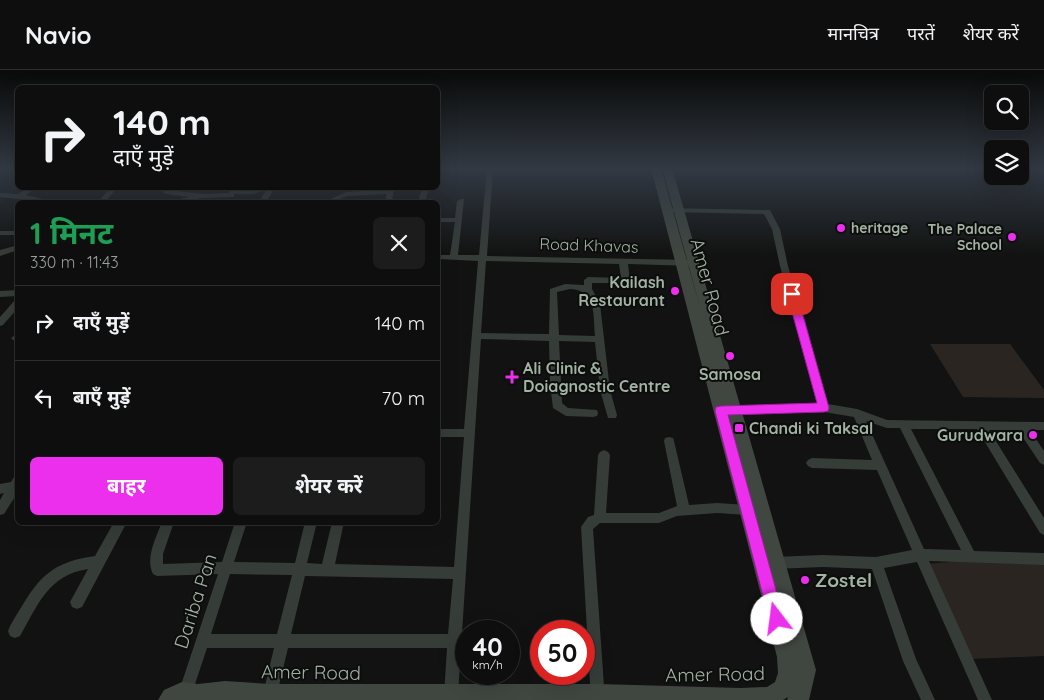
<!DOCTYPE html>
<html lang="hi">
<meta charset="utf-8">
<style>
body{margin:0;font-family:Quicksand,"Noto Sans Devanagari",sans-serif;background:#1b1c1b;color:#f1f3f6;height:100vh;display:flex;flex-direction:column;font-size:19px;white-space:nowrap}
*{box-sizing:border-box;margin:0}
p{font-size:16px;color:#9a9c9d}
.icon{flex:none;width:28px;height:28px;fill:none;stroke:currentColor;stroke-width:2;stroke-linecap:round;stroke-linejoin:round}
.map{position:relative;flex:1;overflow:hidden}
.side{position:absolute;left:15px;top:130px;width:425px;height:325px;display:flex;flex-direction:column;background:#0d0e0d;border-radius:8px;box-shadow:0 5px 20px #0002,0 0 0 1px #2d2e2e}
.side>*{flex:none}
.top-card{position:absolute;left:15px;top:15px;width:425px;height:105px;border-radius:8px;box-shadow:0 5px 20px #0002,0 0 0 1px #2d2e2e;background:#0d0e0d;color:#f1f3f6;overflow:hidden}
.buttons{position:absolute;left:984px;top:15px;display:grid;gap:10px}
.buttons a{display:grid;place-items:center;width:45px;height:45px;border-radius:8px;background:#0d0e0d;box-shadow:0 5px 20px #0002,0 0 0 1px #2d2e2e;font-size:25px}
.speed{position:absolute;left:455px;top:550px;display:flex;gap:10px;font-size:25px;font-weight:700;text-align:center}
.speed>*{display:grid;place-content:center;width:65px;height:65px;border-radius:50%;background:#0d0e0d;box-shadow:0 5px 20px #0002,0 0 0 1px #2d2e2e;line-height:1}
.speed small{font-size:12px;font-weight:400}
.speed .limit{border:8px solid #d22;background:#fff;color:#111}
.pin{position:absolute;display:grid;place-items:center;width:42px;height:42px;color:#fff;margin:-21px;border-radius:10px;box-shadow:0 2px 8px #0006}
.me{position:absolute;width:55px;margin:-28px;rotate:345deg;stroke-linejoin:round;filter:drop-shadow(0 0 4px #0008)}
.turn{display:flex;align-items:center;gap:18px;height:105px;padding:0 15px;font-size:22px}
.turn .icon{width:65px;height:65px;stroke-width:2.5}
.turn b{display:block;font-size:35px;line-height:42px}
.round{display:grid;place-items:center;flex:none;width:52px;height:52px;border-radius:8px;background:#1b1c1b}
.summary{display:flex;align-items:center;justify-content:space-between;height:85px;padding:0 15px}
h1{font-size:30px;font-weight:700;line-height:38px;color:#1e9e55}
.button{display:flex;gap:10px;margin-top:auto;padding:10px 15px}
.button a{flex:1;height:58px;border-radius:8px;background:#eb2fec;color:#fff;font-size:20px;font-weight:700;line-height:58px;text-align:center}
.button a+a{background:#1b1c1b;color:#f1f3f6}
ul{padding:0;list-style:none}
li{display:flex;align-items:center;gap:15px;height:75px;padding:0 15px;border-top:1px solid #2d2e2e}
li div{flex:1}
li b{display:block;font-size:19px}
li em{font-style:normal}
header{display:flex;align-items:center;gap:30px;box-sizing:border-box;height:70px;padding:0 25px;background:#0d0e0d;border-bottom:1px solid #2d2e2e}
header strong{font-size:24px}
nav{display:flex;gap:28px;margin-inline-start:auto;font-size:18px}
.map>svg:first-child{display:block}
</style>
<header>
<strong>Navio</strong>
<nav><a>मानचित्र</a><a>परतें</a><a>शेयर करें</a></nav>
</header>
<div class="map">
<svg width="1044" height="630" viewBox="0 0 1044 630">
<rect width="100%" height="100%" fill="#111211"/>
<g fill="#2a2521">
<path d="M930,274H1010L1044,320V328L963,327Z"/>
<path d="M1000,488L1044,492V586L971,589L924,494Z"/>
</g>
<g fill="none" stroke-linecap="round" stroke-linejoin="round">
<g fill="#363c37" fill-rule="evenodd">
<path d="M487,98H493L487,186L693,190L697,193L693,196L628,194L630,211L629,213H592V219L600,234L610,320L617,345L616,348H608L600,320L595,272L559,271L562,333L568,338L597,340L598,343L597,346L593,347L566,346L553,338L550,314L549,271L481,269L458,625L456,630H446L444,625L447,578H288L277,624L273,630L265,629L263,624L274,578H207L191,626L186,628L181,626L179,621L218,504L157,506L153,504C145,488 156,468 162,452H174L163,484V494L222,492L235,452H247L234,492L295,493L305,452H317L307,493L322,494L332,452H344L335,494L454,497L464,367H438V359H464L478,191L438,189V185H450L455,152H438V148H455L457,131L461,129H464L458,185H479ZM486,191L619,194L621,208L588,207L584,210V215L565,214L550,219L549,264L481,263ZM570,219C597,220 593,245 595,266L559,265L557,222ZM230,504L292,505L277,564H211ZM305,506L453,509L448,564H291Z"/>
<path d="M28,118H36L26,125L47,130V132L0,127V123L18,124Z"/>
<path d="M110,118H117L105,132H98Z"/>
<path d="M260,118H275L266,132H259L266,120L253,124H234V127H231L201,128L182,132H169L189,127L166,124L162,122L166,120L205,124L229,123V120H253Z"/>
<path d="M387,118H394L392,132H386V124L347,126L333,132H324L346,122L386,120Z"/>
<path d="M422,118H429L425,132H418Z"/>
<path d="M665,138L770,140L780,159L788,196L828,334L857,339L887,350L1044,352V360H1030L1044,381V395L1040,393L1018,360H989L1044,448V465L1040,463L977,359H911L974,481L1044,483V495L929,491L992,630H978L917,492L884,498L916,589L935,630H921L903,591L872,499L823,497L773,499L769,497L767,493L769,489L773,487L823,485L876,487L912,480L877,400L812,398L808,396L806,393L808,390L812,388L872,390L854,347L824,342L727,344L723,343L722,340L723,337L727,336L818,334L780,196L772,159L764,144L668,142L664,140ZM866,351L887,358H900L961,480L924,479Z"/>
<rect x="0" y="161" width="18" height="4"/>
<path d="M18,175V180L0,186V180Z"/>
<path d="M18,220V226L0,227V221Z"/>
<path d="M18,229V238L3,255L0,256V247L15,230Z"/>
<path d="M18,263V271L13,270L11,268Z"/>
<path d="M669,367L673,368L674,371L689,435L717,433L747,435L751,436L753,440L751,444L747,445L717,443L677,446L659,453H600L593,459L605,630H591L581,457L588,447L594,445L598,385L600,382L604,380L608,382L610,385L606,443H659L677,436L664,371L665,368Z"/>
<path d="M18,406V422L4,444L0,445V430L4,423L0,424V414L11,412L14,407Z"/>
<path d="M114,452H127L82,537L77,539L72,537L70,532L88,499C48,505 38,535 20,566L15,568L10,566L8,561L10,556C35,515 43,493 95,486Z"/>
</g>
<path fill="#404741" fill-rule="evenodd" d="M651,98H661L701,241L662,98H672L816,600L809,630H787L788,627L783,630H158L164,620L182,612L198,614L225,611L270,614H598L741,618L767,617L775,612L778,603L777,587Z"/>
</g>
<linearGradient id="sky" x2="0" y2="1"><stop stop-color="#090a09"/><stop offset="0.53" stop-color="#323943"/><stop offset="1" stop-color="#323943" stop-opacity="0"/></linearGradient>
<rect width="1044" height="186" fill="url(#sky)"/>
<path fill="#eb2fec" stroke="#991f99" d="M792,221L797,224L829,338L828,341L824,342L728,345L784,549L782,554L777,557L771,554L769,549L715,341L716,337L721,336L817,333L787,224Z"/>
<g fill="#eb2fec" stroke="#0c0d0c" stroke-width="2">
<circle cx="841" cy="158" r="5"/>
<circle cx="1012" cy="167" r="5"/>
<circle cx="675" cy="221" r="5"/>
<circle cx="730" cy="286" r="5"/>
<path d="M509.5 299.5h5v5h5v5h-5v5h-5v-5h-5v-5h5z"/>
<rect x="734" y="353" width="10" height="10" rx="2.5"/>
<circle cx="1033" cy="365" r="5"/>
<circle cx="805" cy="510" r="5"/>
</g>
<g text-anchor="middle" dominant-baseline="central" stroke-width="4" stroke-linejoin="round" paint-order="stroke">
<g font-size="14" font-weight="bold" fill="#a2b3a3" stroke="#0c0d0c" text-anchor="start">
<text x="851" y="158">heritage</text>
<text x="1002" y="159" text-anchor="end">The Palace<tspan x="1002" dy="16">School</tspan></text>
</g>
<g font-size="16" fill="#a2b3a3" stroke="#0c0d0c">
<text transform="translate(589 175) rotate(2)">Road Khavas</text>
</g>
<g font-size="16" font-weight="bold" fill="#a2b3a3" stroke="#0c0d0c" text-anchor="end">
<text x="665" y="212">Kailash<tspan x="665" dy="18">Restaurant</tspan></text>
<text x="523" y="298" text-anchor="start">Ali Clinic &amp;<tspan x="523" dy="18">Doiagnostic Centre</tspan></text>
<text x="730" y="304" text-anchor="middle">Samosa</text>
<text x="749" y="358" text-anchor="start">Chandi ki Taksal</text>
<text x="1023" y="365">Gurudwara</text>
</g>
<g font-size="19" fill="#a2b3a3" stroke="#0c0d0c">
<text transform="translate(710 217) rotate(75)">Amer Road</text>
<text transform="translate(195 531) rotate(-72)">Dariba Pan</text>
<text transform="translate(311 602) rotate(1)">Amer Road</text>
<text transform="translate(715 604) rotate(-1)">Amer Road</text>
</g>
<g font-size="19" font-weight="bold" fill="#a2b3a3" stroke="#0c0d0c" text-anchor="start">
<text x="815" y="510">Zostel</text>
</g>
</g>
</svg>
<div class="buttons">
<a><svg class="icon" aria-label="search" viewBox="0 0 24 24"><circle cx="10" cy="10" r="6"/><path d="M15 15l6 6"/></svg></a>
<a><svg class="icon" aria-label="layers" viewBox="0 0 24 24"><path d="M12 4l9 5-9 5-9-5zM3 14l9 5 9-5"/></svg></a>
</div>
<div class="speed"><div>40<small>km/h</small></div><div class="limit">50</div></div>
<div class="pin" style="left:792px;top:224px;background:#d93025"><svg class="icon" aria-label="arrive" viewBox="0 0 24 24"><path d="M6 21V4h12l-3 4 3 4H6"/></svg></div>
<svg class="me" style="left:777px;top:549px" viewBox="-20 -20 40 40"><circle r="19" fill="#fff"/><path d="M0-13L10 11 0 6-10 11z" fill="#eb2fec"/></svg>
<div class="top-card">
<div class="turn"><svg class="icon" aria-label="right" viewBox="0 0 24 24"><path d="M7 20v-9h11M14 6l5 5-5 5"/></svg><div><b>140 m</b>दाएँ मुड़ें</div></div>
</div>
<section class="side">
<div class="summary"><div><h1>1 मिनट</h1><p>330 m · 11:43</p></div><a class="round"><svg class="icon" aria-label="close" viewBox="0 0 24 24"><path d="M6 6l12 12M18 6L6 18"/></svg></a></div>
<ul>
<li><svg class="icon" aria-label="right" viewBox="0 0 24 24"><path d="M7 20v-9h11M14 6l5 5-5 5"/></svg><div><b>दाएँ मुड़ें</b></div><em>140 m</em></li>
<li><svg class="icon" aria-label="left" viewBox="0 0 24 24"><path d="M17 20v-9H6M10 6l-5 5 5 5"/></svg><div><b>बाएँ मुड़ें</b></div><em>70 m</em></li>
</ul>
<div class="button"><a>बाहर</a><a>शेयर करें</a></div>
</section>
</div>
